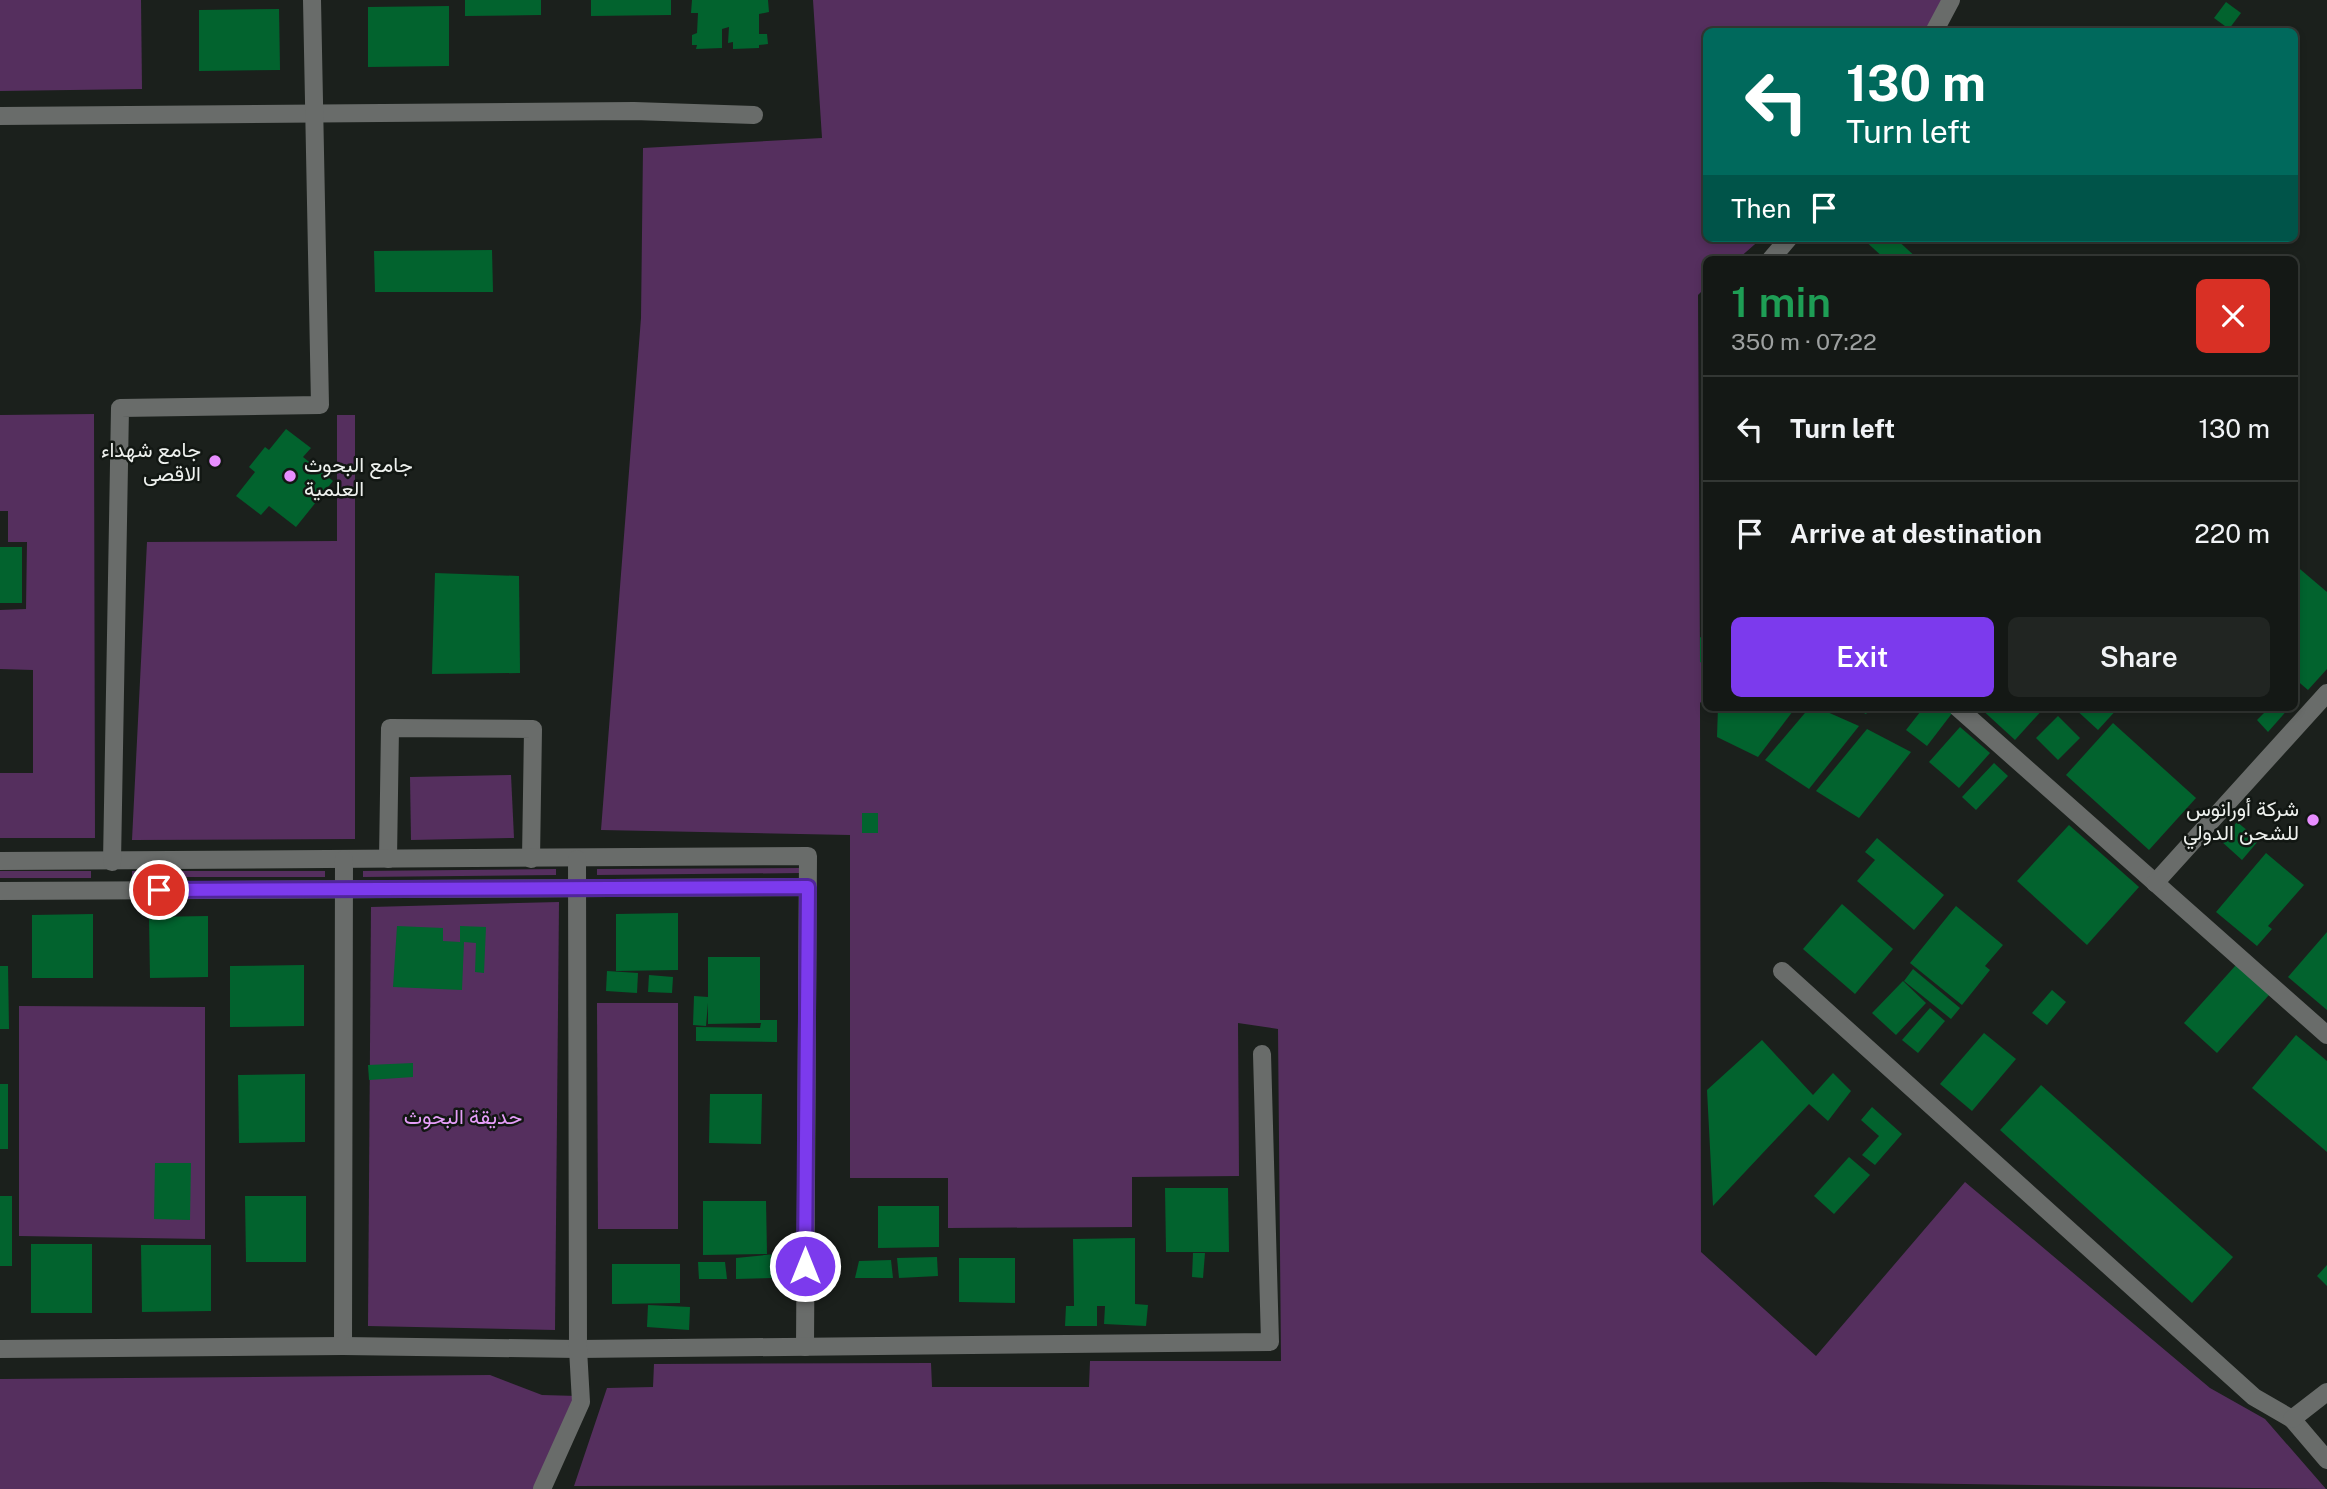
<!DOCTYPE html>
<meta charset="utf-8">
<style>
body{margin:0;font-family:"Public Sans",Vazirmatn,sans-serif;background:#212522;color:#f1f3f6;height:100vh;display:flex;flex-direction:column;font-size:26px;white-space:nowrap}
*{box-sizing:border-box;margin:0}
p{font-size:23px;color:#9da0a0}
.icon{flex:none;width:38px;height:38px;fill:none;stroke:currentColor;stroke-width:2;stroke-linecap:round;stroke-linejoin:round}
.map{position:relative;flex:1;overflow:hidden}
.side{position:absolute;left:1703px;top:256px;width:595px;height:455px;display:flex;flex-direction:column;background:#141815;border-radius:10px;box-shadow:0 4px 10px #0003,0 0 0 2px #333734}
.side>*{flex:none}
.guide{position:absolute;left:1703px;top:28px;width:595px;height:214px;border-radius:10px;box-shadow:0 4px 10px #0003,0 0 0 2px #333734;background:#00695c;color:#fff;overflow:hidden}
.pin{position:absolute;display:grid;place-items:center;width:60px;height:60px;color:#fff;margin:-30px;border:4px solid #fff;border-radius:50%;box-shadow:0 2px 7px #0007}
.me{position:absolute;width:77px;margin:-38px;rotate:0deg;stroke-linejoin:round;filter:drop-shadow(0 0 5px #0008)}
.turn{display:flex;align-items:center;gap:24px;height:147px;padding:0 28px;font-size:32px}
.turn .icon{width:91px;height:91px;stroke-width:2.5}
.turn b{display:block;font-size:49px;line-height:60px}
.then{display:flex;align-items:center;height:66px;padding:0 28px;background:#0003;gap:14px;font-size:26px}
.round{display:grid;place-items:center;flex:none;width:74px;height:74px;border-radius:10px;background:#212522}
.summary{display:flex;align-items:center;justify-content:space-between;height:119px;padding:0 28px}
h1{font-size:42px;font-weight:600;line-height:52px;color:#1e9e55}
.cta{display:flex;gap:14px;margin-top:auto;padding:14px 28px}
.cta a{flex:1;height:80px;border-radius:10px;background:#7c3aed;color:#fff;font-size:28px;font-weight:600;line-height:80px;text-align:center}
.cta a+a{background:#212522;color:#f1f3f6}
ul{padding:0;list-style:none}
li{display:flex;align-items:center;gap:21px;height:105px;padding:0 28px;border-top:2px solid #333734}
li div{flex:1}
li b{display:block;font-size:26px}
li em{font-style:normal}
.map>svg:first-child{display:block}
</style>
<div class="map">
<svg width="2327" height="1489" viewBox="0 0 2327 1489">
<rect width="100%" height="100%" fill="#1b201c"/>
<g fill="#552f5e">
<path d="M0,0H141L142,89L0,91Z"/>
<path d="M813,0H1942L1925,31L1706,32V238H1762L1738,259H1706V287L1698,295L1700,661L1706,665V696L1700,703L1701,1252L1816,1356L1965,1182L2210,1388L2265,1419L2326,1489L1822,1482L574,1486L607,1388L653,1387L654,1364L931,1363L932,1387H1089L1090,1361H1281L1278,1029L1238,1023L1239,1176L1132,1177V1227L948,1228V1178H850V835L601,830L641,318L643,148L822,138Z"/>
<path d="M94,414L95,838H0V773H33V670L0,669V610L26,609L27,542H8V511H0V415Z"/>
<path d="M337,415H355V839L132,840L147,542L337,541Z"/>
<path d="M511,775L514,838L411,840L410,777Z"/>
<path d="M801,868V873L597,875V869Z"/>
<path d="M556,869V875L363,877V871Z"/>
<rect x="0" y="871" width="91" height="7"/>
<rect x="132" y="871" width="193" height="6"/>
<path d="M559,902L555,1330L368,1326L371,907Z"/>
<path d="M597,1003H678V1229H598Z"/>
<path d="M19,1006L205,1007V1239L19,1236Z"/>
<path d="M490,1375L542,1395L578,1396L535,1489H0V1379Z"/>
</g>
<g fill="#02632e">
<path d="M465,0H541V15L465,16Z"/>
<path d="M591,0H671V15L591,16Z"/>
<path d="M692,0H768L769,12L759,14V34H767L768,44L759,45V48L733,49V42L728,43L729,27L722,29V48L696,49L697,45H692V35L697,33L698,13H691Z"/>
<path d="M2226,2L2241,13L2229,29L2214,18Z"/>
<path d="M449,6V66L368,67V7Z"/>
<path d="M279,9L280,70L199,71V10Z"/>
<path d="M1862,238H1895L1918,259H1885Z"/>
<path d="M492,250L493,292H375L374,251Z"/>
<path d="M286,429L311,448L303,457L333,481L296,527L269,506L261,515L236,496L255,472L249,467L265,447L269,450Z"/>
<rect x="0" y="547" width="22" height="56"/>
<path d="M2294,564L2327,592V669L2308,690L2294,678Z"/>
<path d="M435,573L519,576L520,673L432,674Z"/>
<path d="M1700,637L1706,640V665L1700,662Z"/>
<path d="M1718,707H1796L1758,757L1717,737Z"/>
<path d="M1810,707H1816L1859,726L1809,789L1765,760Z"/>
<path d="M1852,707H1872L1866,714Z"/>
<path d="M1924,707H1946L1953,712L1927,746L1906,730Z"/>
<path d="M1979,707H2045L2015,740Z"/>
<path d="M2073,707H2119L2098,730Z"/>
<path d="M2270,707H2290L2268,732L2257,720Z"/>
<path d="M2058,716L2080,738L2058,760L2036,738Z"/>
<path d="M2113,723L2196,798L2149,850L2066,775Z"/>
<path d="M1960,727L1990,753L1959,788L1929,762Z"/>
<path d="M1867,729L1911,752L1859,818L1816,791Z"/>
<path d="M1994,763L2008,776L1976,810L1962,797Z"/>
<rect x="862" y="813" width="16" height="20"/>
<path d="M2237,822L2259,840L2242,860L2221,841Z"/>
<path d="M2069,825L2139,887L2087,945L2017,881Z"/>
<path d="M1877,838L1944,895L1914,930L1857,881L1875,860L1865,852Z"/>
<path d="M2266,853L2304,885L2268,926L2272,929L2257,946L2216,912Z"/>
<path d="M1842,904L1893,949L1855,994L1803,949Z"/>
<path d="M1956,906L2003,945L1985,966L1990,970L1962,1005L1910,963Z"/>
<path d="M678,913V970L616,971V914Z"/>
<path d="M93,914V978H32V915Z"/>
<path d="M208,916V977L150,978L149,917Z"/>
<path d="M397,926L443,928V941L460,942V926L486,927L484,973L475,972L476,943L464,942L462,990L393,987Z"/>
<path d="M2327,932V1010L2288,977Z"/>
<path d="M708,957H760V1020H777V1042L696,1041V1027L760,1028L761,1023L708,1024V1003L706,1026L693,1025L694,996L708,997Z"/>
<path d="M304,965V1026L230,1027V966Z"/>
<path d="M2236,965L2269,995L2217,1053L2184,1023Z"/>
<path d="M0,966H8L9,1029H0Z"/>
<path d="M1913,969L1960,1008L1951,1019L1904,981Z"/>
<path d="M607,971L638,973L637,993L606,991Z"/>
<path d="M649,975L673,977L672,993L648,992Z"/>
<path d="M1903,981L1926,1003L1896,1035L1872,1013Z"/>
<path d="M2052,990L2066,1002L2047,1025L2032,1013Z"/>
<path d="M1930,1008L1945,1021L1918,1053L1902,1040Z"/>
<path d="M1984,1033L2016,1059L1972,1111L1940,1084Z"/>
<path d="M2296,1035L2327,1061V1152L2252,1088Z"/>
<path d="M1762,1040L1813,1095L1833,1073L1851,1091L1828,1121L1809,1104L1713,1206L1707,1090Z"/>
<path d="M413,1063V1077L369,1080L368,1065Z"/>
<path d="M305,1074V1142L239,1143L238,1075Z"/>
<rect x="0" y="1084" width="8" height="65"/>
<path d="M2041,1085L2233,1257L2192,1303L2000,1130Z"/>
<path d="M710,1094H762L761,1144L709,1143Z"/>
<path d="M1872,1107L1902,1134L1875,1165L1862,1155L1879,1136L1861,1120Z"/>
<path d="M1849,1157L1870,1175L1834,1214L1814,1196Z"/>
<path d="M155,1163H191L190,1220L154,1219Z"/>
<path d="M1165,1188H1228L1229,1252H1166Z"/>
<rect x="0" y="1196" width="12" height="70"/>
<path d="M245,1196H306V1262H246Z"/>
<path d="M703,1201H766L767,1254L703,1255Z"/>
<path d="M878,1206H939V1247L878,1248Z"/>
<path d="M1135,1238V1304L1148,1305L1146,1326L1104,1324L1105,1306H1097V1326H1065L1066,1306H1074L1073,1239Z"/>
<rect x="31" y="1244" width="61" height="69"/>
<path d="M141,1245H211V1311L142,1312Z"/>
<path d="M1193,1253H1205L1203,1278L1192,1277Z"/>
<path d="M775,1254L774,1278L736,1279V1258Z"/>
<path d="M937,1257L938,1276L899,1278L897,1258Z"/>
<path d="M959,1258H1015V1303L959,1302Z"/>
<path d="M891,1260L893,1278H855L859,1261Z"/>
<path d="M698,1262H725L727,1279H699Z"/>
<path d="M612,1264H680V1303L612,1304Z"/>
<path d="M2327,1265V1286L2317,1276Z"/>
<path d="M648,1305L690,1307L689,1330L647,1327Z"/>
</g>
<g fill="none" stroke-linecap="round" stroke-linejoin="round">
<g stroke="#696c6a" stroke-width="18">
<path d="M1934,32L1951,0"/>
<path d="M0,116L634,111L754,115"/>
<path d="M1771,259L1789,238"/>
<path d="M1957,707L2327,1035"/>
<path d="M388,859L390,728L533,729L531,859"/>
<path d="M0,861L808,856L805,1347"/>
<path d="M112,862L120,408L320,405L312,0"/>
<path d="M2155,883L2327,693"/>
<path d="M0,891L808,887"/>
<path d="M1782,971L2254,1397L2292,1419L2327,1460"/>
<path d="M343,1346L344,859"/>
<path d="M0,1349L343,1346L578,1349L1270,1342L1262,1054"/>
<path d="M2292,1419L2327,1392"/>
<path d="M542,1489L581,1402L578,1349L577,859"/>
</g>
</g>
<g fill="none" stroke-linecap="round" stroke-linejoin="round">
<g stroke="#51269a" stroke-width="18">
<path id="route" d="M159,890L808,887L805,1266"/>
</g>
<use href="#route" stroke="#7c3aed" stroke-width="12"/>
</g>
<g fill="#e88eff" stroke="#121713" stroke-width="2.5">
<circle cx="215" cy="461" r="7"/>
<circle cx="290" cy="476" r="7"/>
<circle cx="2313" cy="820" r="7"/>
</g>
<g text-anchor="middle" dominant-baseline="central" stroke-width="5" stroke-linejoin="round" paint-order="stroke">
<g font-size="21" fill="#eef1ee" stroke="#121713" text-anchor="end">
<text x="201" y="449">جامع شهداء<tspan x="201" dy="24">الاقصى</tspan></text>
<text x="304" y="464" text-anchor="start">جامع البحوث<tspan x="304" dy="24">العلمية</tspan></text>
<text x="2299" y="808">شركة أورانوس<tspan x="2299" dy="24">للشحن الدولي</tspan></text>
</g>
<g font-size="21" fill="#e69ef9" stroke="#121713">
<text x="463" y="1116">حديقة البحوث</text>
</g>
</g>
</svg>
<div class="pin" style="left:159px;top:890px;background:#d93025"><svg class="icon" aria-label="arrive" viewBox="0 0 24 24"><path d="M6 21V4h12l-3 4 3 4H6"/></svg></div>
<svg class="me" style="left:805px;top:1266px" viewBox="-20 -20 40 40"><circle r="17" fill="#7c3aed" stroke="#fff" stroke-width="3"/><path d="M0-11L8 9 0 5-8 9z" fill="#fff"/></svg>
<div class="guide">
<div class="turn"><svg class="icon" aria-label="left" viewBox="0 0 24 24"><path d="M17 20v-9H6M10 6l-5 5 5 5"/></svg><div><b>130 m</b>Turn left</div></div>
<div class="then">Then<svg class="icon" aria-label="arrive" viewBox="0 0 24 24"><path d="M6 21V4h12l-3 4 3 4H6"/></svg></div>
</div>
<section class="side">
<div class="summary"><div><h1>1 min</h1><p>350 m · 07:22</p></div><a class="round" style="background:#d93025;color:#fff"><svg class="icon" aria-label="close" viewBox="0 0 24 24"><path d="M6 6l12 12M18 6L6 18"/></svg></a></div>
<ul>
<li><svg class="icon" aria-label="left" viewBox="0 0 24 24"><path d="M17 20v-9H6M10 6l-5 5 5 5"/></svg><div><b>Turn left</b></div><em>130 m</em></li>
<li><svg class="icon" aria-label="arrive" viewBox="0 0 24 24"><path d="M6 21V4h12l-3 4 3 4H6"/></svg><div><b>Arrive at destination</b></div><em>220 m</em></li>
</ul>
<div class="cta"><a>Exit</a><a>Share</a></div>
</section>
</div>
